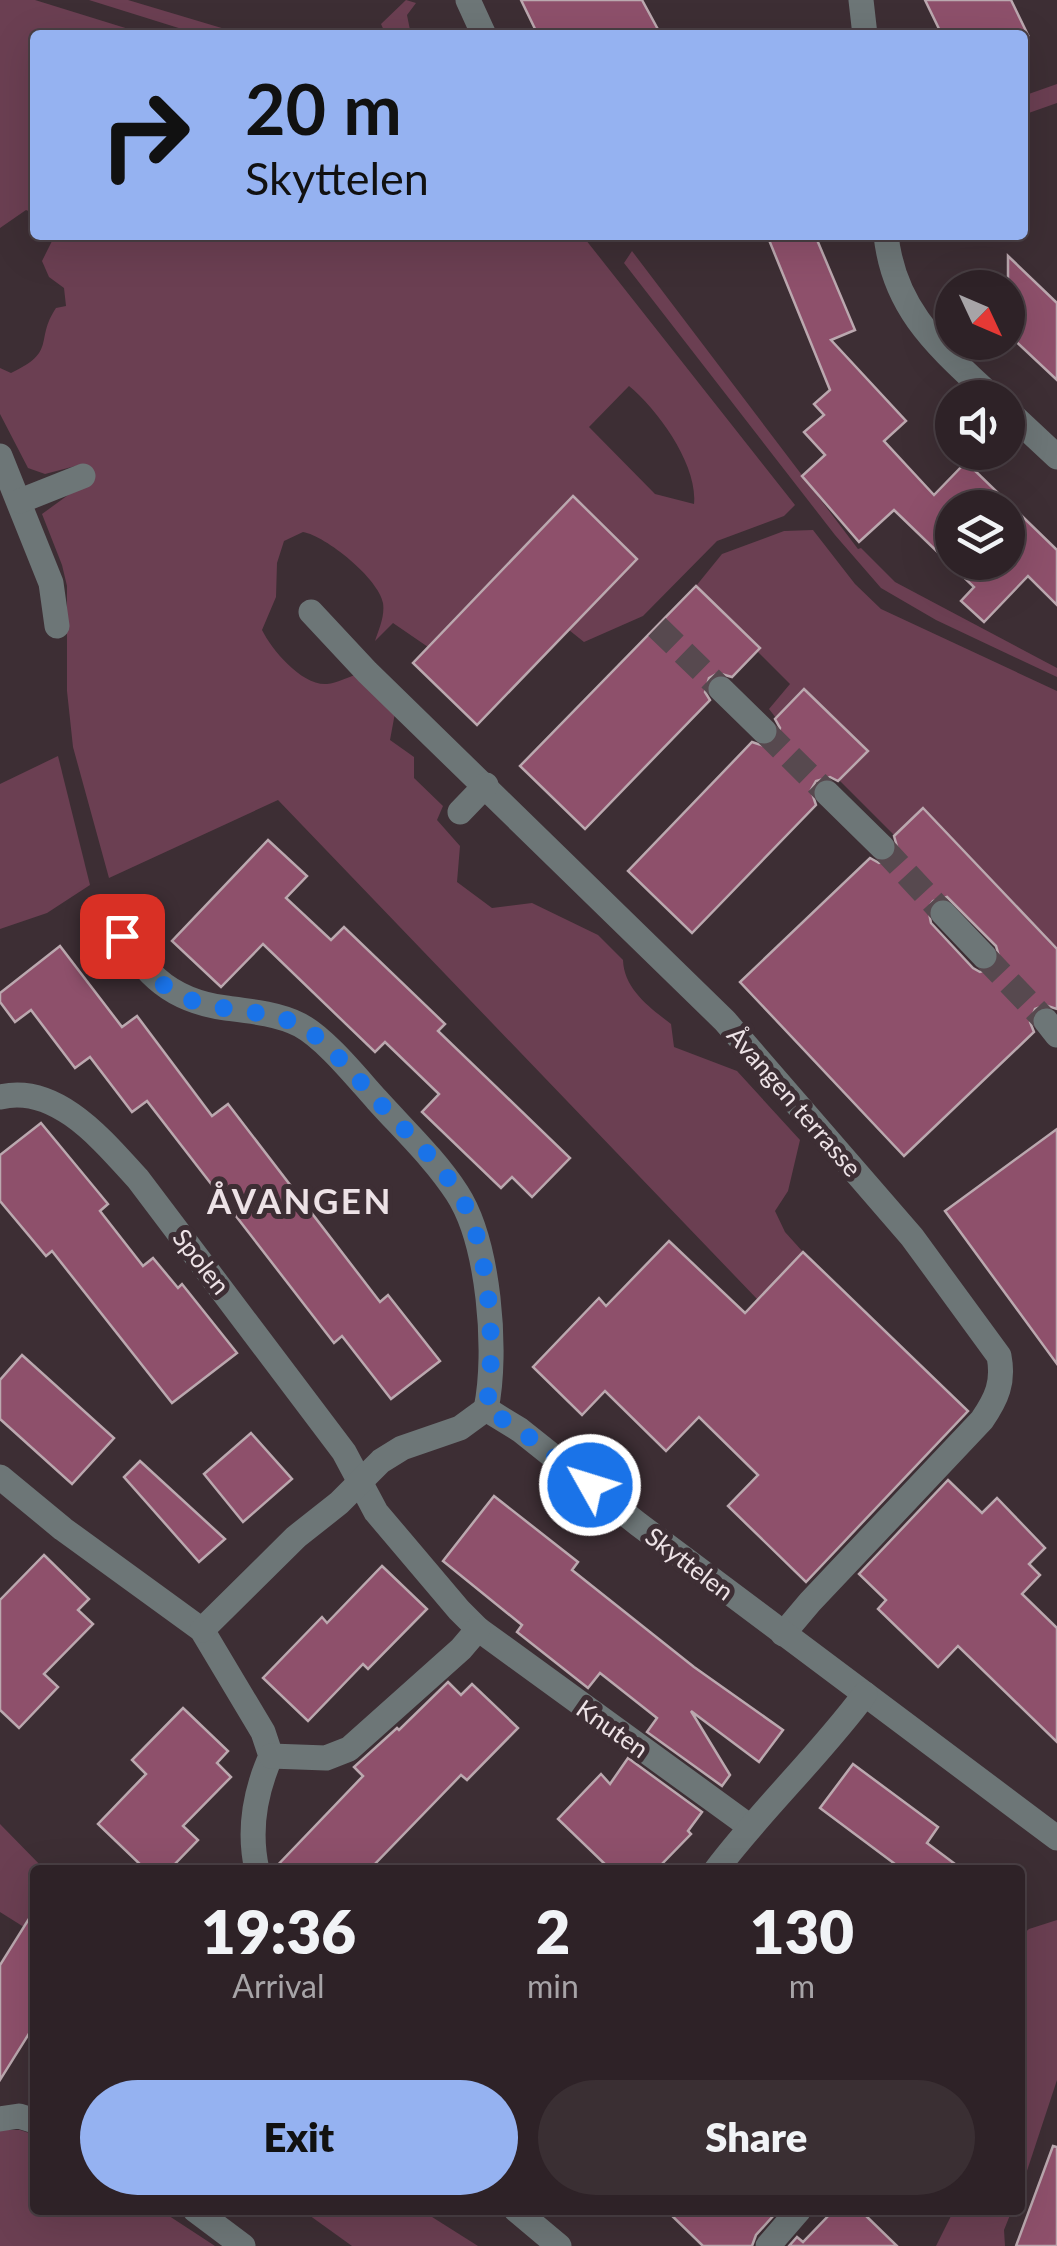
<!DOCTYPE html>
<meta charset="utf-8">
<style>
body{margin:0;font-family:Lato,sans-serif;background:#3a2f33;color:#f1f3f6;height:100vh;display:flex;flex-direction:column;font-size:38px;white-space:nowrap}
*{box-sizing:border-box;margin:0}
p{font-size:32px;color:#a7a4a7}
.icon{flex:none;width:55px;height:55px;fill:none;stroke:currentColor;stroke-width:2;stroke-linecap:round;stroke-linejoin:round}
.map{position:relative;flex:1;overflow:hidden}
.panel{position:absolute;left:30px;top:1865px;width:995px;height:350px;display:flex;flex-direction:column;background:#2e2227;border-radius:10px;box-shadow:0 10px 40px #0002,0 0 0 2px #493f44}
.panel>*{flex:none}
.hud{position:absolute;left:30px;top:30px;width:998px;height:210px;border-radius:10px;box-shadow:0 10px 40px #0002,0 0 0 2px #493f44;background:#95b2f1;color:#111;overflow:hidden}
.needle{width:65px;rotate:134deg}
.controls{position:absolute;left:935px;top:270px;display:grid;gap:20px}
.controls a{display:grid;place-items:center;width:90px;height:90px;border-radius:50%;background:#2e2227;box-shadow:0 10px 40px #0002,0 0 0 2px #493f44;font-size:50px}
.pin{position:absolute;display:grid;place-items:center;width:85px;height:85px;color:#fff;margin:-42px;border-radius:20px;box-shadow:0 5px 15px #0006}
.me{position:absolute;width:110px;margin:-55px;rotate:309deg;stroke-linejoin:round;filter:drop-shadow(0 0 8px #0008)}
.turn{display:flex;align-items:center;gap:35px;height:210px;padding:0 50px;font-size:45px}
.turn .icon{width:130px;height:130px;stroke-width:2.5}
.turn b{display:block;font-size:70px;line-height:85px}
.eta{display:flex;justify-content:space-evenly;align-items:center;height:170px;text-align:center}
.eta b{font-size:60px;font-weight:800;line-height:70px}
.primary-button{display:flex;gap:20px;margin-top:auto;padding:20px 50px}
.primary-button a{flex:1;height:115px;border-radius:60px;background:#95b2f1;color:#111;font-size:40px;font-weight:800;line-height:115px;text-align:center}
.primary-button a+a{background:#3a2f33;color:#f1f3f6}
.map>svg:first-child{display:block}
</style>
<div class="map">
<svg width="1057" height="2246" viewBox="0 0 1057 2246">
<rect width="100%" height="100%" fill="#3d2e34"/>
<g fill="#6b3f52" fill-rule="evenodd">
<path d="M0,0H35L148,35H35V214L26,210L0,228Z"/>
<path d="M89,0H128L245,35H201Z"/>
<path d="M406,0L416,3L407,15L411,35H386L381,24Z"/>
<path d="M1057,84V103L1023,115V96Z"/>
<path d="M55,235H582L795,505L784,516L717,541L643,616L584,642L569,630L637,559L573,497L428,647L393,623L375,641C379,629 385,616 383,603C379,579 326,536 303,532L284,541L277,563L276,597L262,630C272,650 302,686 327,684C337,683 348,677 358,674L395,713L390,740L414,757V778L443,806L437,820L460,846L457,882L492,908L532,903L598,935L623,960C624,989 649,1007 671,1024L674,1047L737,1071L800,1140L788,1191L775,1211L785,1232L803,1252L758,1300L278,800L109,878L73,747L67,691V586L62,565L42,514L75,490L90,486L83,464L45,474L28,468L0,414V368L11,373C58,351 34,341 56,308L66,306L64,288L49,277L42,261ZM629,386C658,410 698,465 694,504L655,494L589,427Z"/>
<path d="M632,251L858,549L861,548L895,582L1057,668V677L936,620L881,588L835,535L624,263Z"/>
<path d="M813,530L855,584L881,609L1057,691V949L924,808L894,835L839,780L867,752L776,718L769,709L790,684L757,651L760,648L696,586L722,554L784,531Z"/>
<path d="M58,756L90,885L47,913L0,929V784Z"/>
<path d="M0,1824L45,1870H35V1934L0,1912Z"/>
<path d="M1057,1920V2080L1020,2192V1937L1029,1929Z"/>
<path d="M0,2130H20L35,2135V2210H160L215,2246H0Z"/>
<path d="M302,2210H421L478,2246H352Z"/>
<path d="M954,2210H1012L1004,2230L1005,2246H936Z"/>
</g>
<g fill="#8e506b" stroke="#bba8af" stroke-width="2.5" fill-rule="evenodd">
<path d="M521,0H642L661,35H538Z"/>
<path d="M925,0H1011L1028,35H942Z"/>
<path d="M767,235H815L855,330L831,340L906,421L884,441L934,495L966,462L1057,550V605L1028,576L984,622L961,601L974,587L894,510L859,542L802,476L825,455L804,432L824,415L814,404L830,390ZM952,508H1008V562H952Z"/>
<path d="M1008,256L1057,303V380L1008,334Z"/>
<path d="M573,496L637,559L477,725L413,663Z"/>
<path d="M696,586L760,648L732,677L718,673L709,678L705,692L710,700L585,829L520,766Z"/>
<path d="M804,689L868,751L838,781L830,777L816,781L811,790L816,805L692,933L628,871L752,742L767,747L776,742L780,728L775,719Z"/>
<path d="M923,808L1057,949V1009L1045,1005L1035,1009L1030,1022L1034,1032L904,1156L740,982L870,858L879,863L893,859L898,850L894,836ZM947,897L996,946L1000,960L994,968L980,972L973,968L931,923L928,908L933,901Z"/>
<path d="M268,840L307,876L286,898L331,940L344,927L445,1024L438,1031L570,1158L532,1197L512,1177L501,1188L422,1112L439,1094L385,1042L375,1052L263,944L221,987L172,941Z"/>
<path d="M60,946L122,1027L137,1016L212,1116L228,1104L380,1302L388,1295L440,1361L391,1399L342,1336L334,1343L147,1101L132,1112L90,1057L75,1068L31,1010L15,1022L0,1002V993Z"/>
<path d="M41,1123L108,1204L100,1211L143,1266L153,1258L178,1288L182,1284L237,1353L172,1403L52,1251L46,1256L0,1201V1155Z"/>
<path d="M1057,1129V1364L945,1211Z"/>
<path d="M669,1241L745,1313L803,1252L968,1411L806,1582L728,1506L758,1475L699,1417L666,1451L605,1391L582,1415L533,1367L599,1298L606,1306Z"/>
<path d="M22,1355L114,1438L72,1484L0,1419V1380Z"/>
<path d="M251,1433L292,1479L243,1522L204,1474Z"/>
<path d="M140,1461L225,1539L199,1562L124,1477Z"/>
<path d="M948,1480L982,1513L997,1498L1045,1548L1029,1564L1040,1575L1022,1594L1057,1628V1742L958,1646L938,1667L878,1609L886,1600L859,1574Z"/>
<path d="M494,1496L578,1562L572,1570L694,1667L783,1730L759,1762L691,1711L730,1775L722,1786L647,1732L657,1718L600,1673L588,1688L517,1632L522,1625L443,1561Z"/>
<path d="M44,1555L89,1599L78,1610L93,1624L44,1674L58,1687L19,1728L0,1710V1600Z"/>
<path d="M382,1566L427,1609L368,1669L363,1664L308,1721L263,1678L322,1617L327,1623Z"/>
<path d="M448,1682L461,1695L472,1684L518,1728L467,1780L461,1775L369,1870H273L363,1776L354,1767L397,1728L399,1730Z"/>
<path d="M183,1708L228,1751L217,1763L231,1777L183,1826L198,1840L169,1870H146L98,1824L146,1774L132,1760Z"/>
<path d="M628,1758L702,1812L688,1831L691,1834L656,1870H611L558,1819L601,1774L610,1784Z"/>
<path d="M853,1764L938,1827L927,1843L963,1870H903L820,1808Z"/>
<path d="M35,1909V2024L0,2080V1965Z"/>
<path d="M1053,2146L1057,2147V2246H1016Z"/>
<path d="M666,2210H769L774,2215L756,2235L752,2246H703Z"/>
<path d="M834,2210H860L897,2246H789L797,2237L803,2242Z"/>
</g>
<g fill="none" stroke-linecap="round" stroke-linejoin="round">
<g stroke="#57494f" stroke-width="25" stroke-dasharray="25 12" stroke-linecap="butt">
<path d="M657,627L721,689"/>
<path d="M764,731L827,793"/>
<path d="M882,847L943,913"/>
<path d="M984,956L1046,1021"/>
</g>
<g stroke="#6d7677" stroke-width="25">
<path d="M468,0L484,35"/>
<path d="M861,0L865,35"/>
<path d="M886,235C894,311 940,348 993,398"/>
<path d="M1008,411L1057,457"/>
<path d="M0,456L51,583L57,626"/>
<path d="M20,501L83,476"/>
<path d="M311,612L367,672L725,1021L912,1237L999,1356C1004,1382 997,1398 982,1420L810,1602L783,1634"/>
<path d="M721,689L764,731"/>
<path d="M827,793L882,847"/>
<path d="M460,812L486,785"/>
<path d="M943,913L984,956"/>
<path d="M112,918C141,968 164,1000 226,1008C250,1011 279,1014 300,1025C326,1039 357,1078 377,1100C404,1130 435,1159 457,1193C489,1242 498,1352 486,1409"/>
<path d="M1046,1021L1057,1035"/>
<path d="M0,1097C57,1083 104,1142 138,1179L344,1452L376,1512L459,1610L478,1629L749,1826"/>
<path d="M486,1409L520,1430L638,1524L1057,1838"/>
<path d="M0,1477L63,1529L202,1630L263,1732L271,1756C255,1792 248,1830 257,1870"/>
<path d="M202,1630L296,1537L339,1503L381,1461L402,1448L460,1428L486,1409"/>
<path d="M271,1756L326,1758L349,1749L461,1649L478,1629"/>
<path d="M716,1870C762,1809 819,1756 865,1694"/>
<path d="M0,2119L19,2116L35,2121"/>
<path d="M195,2210L243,2246"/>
<path d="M516,2210L559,2246"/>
<path d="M768,2246L799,2210"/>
</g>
</g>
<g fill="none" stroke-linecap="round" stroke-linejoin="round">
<path stroke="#1a73e8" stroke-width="18" stroke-dasharray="0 32.4" d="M122,936C142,969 168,997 208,1005C238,1012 269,1011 297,1024C322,1035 355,1076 374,1097C402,1128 436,1158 459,1194C490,1243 497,1353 486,1409L520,1430L590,1485"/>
</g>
<g text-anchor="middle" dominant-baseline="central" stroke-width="10" stroke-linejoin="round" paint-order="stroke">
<g font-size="25" fill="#ede2e6" stroke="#3d2e34">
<text transform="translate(795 1101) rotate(49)">Åvangen terrasse</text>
<text transform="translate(202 1261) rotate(52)">Spolen</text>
<text transform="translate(690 1563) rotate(37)">Skyttelen</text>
<text transform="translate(613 1728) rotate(35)">Knuten</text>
</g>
<g font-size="35" font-weight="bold" letter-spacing="2.5" fill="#ede2e6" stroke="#3d2e34">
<text x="300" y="1200">ÅVANGEN</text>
</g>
</g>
</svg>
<div class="controls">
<a><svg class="needle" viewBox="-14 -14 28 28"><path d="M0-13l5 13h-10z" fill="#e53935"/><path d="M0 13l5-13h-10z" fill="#a7a4a7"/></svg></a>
<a><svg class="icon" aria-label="sound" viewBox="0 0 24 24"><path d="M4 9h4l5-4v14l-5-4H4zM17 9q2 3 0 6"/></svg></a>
<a><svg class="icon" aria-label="layers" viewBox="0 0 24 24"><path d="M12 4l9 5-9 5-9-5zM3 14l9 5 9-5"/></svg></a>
</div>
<div class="pin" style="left:122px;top:936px;background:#d93025"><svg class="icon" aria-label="arrive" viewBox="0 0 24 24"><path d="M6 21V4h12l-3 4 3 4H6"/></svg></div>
<svg class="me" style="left:590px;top:1485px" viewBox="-20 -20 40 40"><circle r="17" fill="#1a73e8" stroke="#fff" stroke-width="3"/><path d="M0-11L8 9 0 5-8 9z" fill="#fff"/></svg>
<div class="hud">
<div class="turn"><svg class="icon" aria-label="right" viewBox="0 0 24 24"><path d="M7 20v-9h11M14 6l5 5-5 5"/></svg><div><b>20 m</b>Skyttelen</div></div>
</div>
<section class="panel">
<div class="eta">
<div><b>19:36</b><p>Arrival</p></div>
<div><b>2</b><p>min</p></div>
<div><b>130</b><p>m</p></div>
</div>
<div class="primary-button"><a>Exit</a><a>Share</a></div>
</section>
</div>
